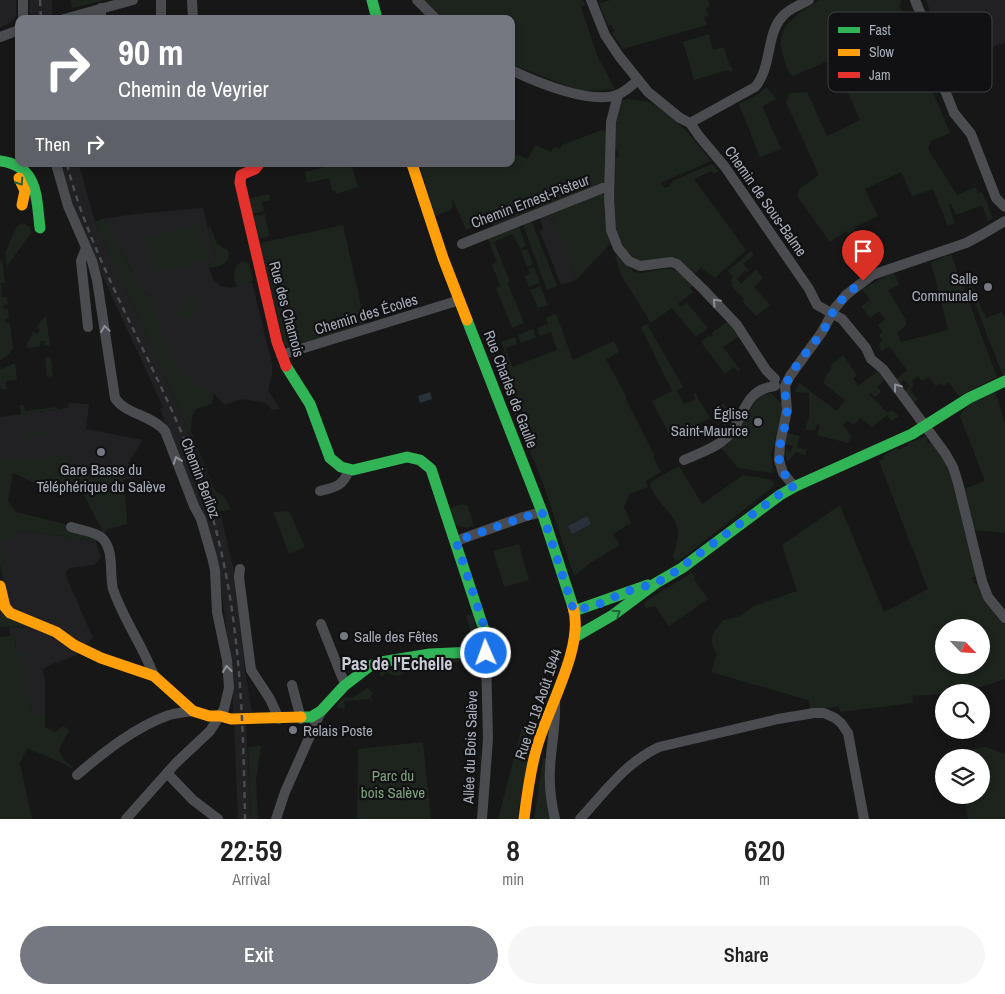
<!DOCTYPE html>
<meta charset="utf-8">
<style>
body{margin:0;font-family:"Archivo Narrow",sans-serif;background:#f6f6f6;color:#222;height:100vh;display:flex;flex-direction:column;font-size:19px;white-space:nowrap}
*{box-sizing:border-box;margin:0}
p{font-size:16px;color:#767676}
.icon{flex:none;width:28px;height:28px;fill:none;stroke:currentColor;stroke-width:2;stroke-linecap:round;stroke-linejoin:round}
.map{position:relative;height:819px;overflow:hidden}
.details{display:flex;flex-direction:column;background:#fff;flex:1}
.details>*{flex:none}
.banner{position:absolute;left:15px;top:15px;width:500px;height:152px;border-radius:10px;box-shadow:0 2px 8px #0003;background:#757880;color:#fff;overflow:hidden}
.needle{width:32px;rotate:115deg}
.fabs{position:absolute;left:935px;top:619px;display:grid;gap:10px}
.fabs a{display:grid;place-items:center;width:55px;height:55px;border-radius:50%;background:#fff;box-shadow:0 2px 8px #0003;font-size:25px}
.pin{position:absolute;display:grid;place-items:center;width:42px;height:42px;color:#fff;margin:-51px -21px;border-radius:50% 50% 50% 0;rotate:-45deg;box-shadow:0 0 5px #0007}
.pin .icon{rotate:45deg}
.me{position:absolute;width:55px;margin:-28px;rotate:358deg;stroke-linejoin:round;filter:drop-shadow(0 0 4px #0008)}
.turn{display:flex;align-items:center;gap:18px;height:105px;padding:0 20px;font-size:22px}
.turn .icon{width:65px;height:65px;stroke-width:2.5}
.turn b{display:block;font-size:35px;line-height:42px}
.then{display:flex;align-items:center;height:48px;padding:0 20px;background:#0003;gap:10px;font-size:19px}
.eta{display:flex;justify-content:space-evenly;align-items:center;height:85px;text-align:center}
.eta b{font-size:30px;font-weight:600;line-height:35px}
.button{display:flex;gap:10px;margin-top:auto;padding:10px 20px}
.button a{flex:1;height:58px;border-radius:30px;background:#757880;color:#fff;font-size:20px;font-weight:600;line-height:58px;text-align:center}
.button a+a{background:#f6f6f6;color:#222}
.map>svg:first-child{display:block}
</style>
<div class="map">
<svg width="1005" height="819" viewBox="0 0 1005 819">
<rect width="100%" height="100%" fill="#171717"/>
<g fill="#212123">
<path d="M0,0H16V17L13,21L0,28Z"/>
<path d="M30,0H52V16L37,18L31,16L29,11Z"/>
<path d="M926,0H1005V42L949,63Z"/>
<path d="M61,164H79L95,222L190,433L220,511L236,580L241,622L245,670L252,714L232,713L233,709L232,673L219,571L202,509L195,501L160,409L163,407L95,260L75,211Z"/>
<path d="M203,208L215,258L213,263L208,265L213,279L220,286L230,288L252,282L272,364V373L268,390L280,409L272,410L266,403L242,399L224,405L214,393L194,384L183,375L177,368L157,324L153,305L154,297L143,292L106,222L102,219L135,214Z"/>
<path d="M550,210L576,280L561,285L540,231L543,229L539,216Z"/>
<path d="M69,403L89,404L86,429L143,440L128,463L138,477L124,480L127,524L108,529L104,533L79,486L39,485L0,466V417L68,408Z"/>
<path d="M26,531L76,538L96,543L101,557L94,565L69,568L66,572V576L93,638L75,656L50,665L43,669L45,681V712L34,716L16,652L15,636H10L9,627L30,628L11,618L1,541L19,532Z"/>
<path d="M246,723L251,819H238L234,724Z"/>
</g>
<g fill="#1d241e" fill-rule="evenodd">
<path d="M70,0H105L72,8Z"/>
<path d="M421,0H583L585,5L581,7L597,55L615,89L591,91L575,89L511,64V19H441Z"/>
<path d="M611,0H708L710,7L706,8L708,16L704,17L707,25L623,49L612,33L615,31L611,25L608,26L599,3Z"/>
<path d="M819,0H901L900,8L907,15L908,22L923,56L922,66L950,133L931,141L928,149L957,195L975,187L978,193L982,192L993,218L988,221L982,205L956,215L951,204L948,205L955,223L948,226L933,189L912,196L901,172L865,189L878,216L855,227L856,230L848,234L846,231L830,242L797,196L799,189L819,175L786,102L789,93L807,92L827,136L860,120L833,59L793,76C788,73 786,65 784,59C773,26 795,16 819,0Z"/>
<path d="M709,34L713,50L724,47L730,67H732V69L731,72L728,70L694,80L683,42Z"/>
<path d="M766,87L777,99L762,106L781,149L760,157L739,104L757,95Z"/>
<path d="M629,99C635,100 642,100 648,102C672,111 696,142 711,161L661,183L665,188L670,186L669,184L673,183L672,181L712,164L718,171L714,174L711,171L694,179L746,250L715,278L701,268L693,275L675,258C657,261 642,269 630,253L626,252L613,227L614,158L619,156L618,152L614,149L615,129L621,103L623,100Z"/>
<path d="M602,130L606,133L605,182L494,228L490,219L466,230L453,200L451,201L453,204L451,210L435,216L419,164H511V158L514,159L517,154L528,159L535,145L551,152L554,147L560,149L562,145Z"/>
<path d="M336,164H351L358,187L336,194L335,191H332L329,178L307,183L305,172Z"/>
<path d="M601,193L605,197L604,215L610,244L576,280L550,210Z"/>
<path d="M269,194L270,200L262,202L264,211L252,214L248,199Z"/>
<path d="M265,214L269,236L257,239L253,216Z"/>
<path d="M102,219L106,222L143,292L154,297L156,319L177,368C188,382 200,384 214,393L212,404L196,409L192,416L191,431L214,489L226,499L231,510L220,511L219,508L207,474L190,433L95,222Z"/>
<path d="M531,220L557,286L547,290L524,227V223Z"/>
<path d="M23,223L30,227L31,233L7,266L5,253L17,226Z"/>
<path d="M200,224L209,260L153,274L144,238Z"/>
<path d="M343,225L366,327L290,349L284,345L260,243Z"/>
<path d="M519,226L526,246L520,249L513,234L494,242L510,282L508,284L524,323L512,328L496,288L500,286L492,264L497,262L488,239Z"/>
<path d="M210,227L217,244L228,251L229,254C228,265 219,267 209,268L208,265L213,263L215,258L208,228Z"/>
<path d="M527,249L533,264L527,267L521,251Z"/>
<path d="M751,251L754,255L743,264L749,270L747,272L745,271L737,279L741,284L756,269L763,278L754,287L770,305L756,316L742,301L744,299L731,285L732,284L731,280L733,277L728,271Z"/>
<path d="M618,254L634,272L641,273L663,269H673L680,273L693,285L690,288L693,292L678,304L681,307L687,303L708,328L696,337L672,308L651,323L621,275L615,256Z"/>
<path d="M951,254L997,377L959,396L949,382L943,386L940,383L936,386L929,377L922,381L918,376L912,381L914,386L910,389L918,400L913,403L905,392L909,386L904,380L899,385L895,380L907,370L889,346L882,351L878,344L883,341L879,335L883,332L878,325L885,319L879,311L870,318L861,306L870,300L862,289L894,272L899,285L888,290L906,320V325L897,333L901,342L948,330L931,262Z"/>
<path d="M2,258L5,283H1L2,297H7L8,304L3,305L4,309H8L9,318L5,319L6,323H10L13,349L7,356L0,360V263Z"/>
<path d="M242,261L249,263L253,281L237,287C233,277 232,267 242,261Z"/>
<path d="M534,267L540,283L529,287L525,276L530,274L528,269Z"/>
<path d="M971,284L986,318L1002,312L1005,318V376H1003L968,285Z"/>
<path d="M540,286L548,305L538,308L530,290Z"/>
<path d="M191,295L201,302L187,321L177,314Z"/>
<path d="M556,314L573,360L614,341L619,352L606,359L627,398L626,399L655,456L653,457L661,472L646,481L648,487L630,494L624,507L631,523L613,534L620,545L590,563L574,576L543,483L502,385L504,384L490,349L496,347L501,359L507,357L501,342L515,337L517,344L506,348L512,367L557,350L551,332L540,336L537,328L548,324L546,318Z"/>
<path d="M45,316L46,317L50,345L45,346V341H40V346L26,348L33,331L37,334L40,330L36,327Z"/>
<path d="M728,321L741,335L723,347L740,370L738,372L734,367L725,374L701,342L710,335L711,337L713,336L712,333Z"/>
<path d="M647,324L683,387L677,391L684,404L696,399L693,394L695,393L710,418L671,438L652,401L672,391L641,327Z"/>
<path d="M533,329L536,337L521,343L518,335Z"/>
<path d="M843,355L857,376L853,378L858,386L878,371L884,380L877,387L881,392L875,397L871,393L869,394L887,413L892,410L899,416L892,421L887,415L872,427L860,418L854,425L847,421L843,425L852,437L848,443L817,435L820,425L817,424L815,430H805L809,417V393L795,392L799,383L837,411L845,400L823,383L825,380L824,379L832,367L830,366Z"/>
<path d="M51,357L53,376L47,377L45,358Z"/>
<path d="M15,363L17,380L6,381V389H2L0,385V370Z"/>
<path d="M995,392L1005,423V533L975,530L971,526L963,489L985,481L960,416C966,403 983,398 995,392Z"/>
<path d="M771,393L782,404L783,411L771,454L773,473L738,468L720,446L722,444L727,445L733,437L740,423L760,395Z"/>
<path d="M723,403L730,410L737,412L733,423L728,421L725,427L713,410Z"/>
<path d="M20,405H24L25,411L57,407L58,409L25,414L26,420H22Z"/>
<path d="M23,428H27L28,434L55,431V433L28,436L29,442L25,443Z"/>
<path d="M787,433L800,436L797,447L807,450L805,455L796,452L787,462L785,450L791,451L793,446L785,444Z"/>
<path d="M926,436L928,443L932,442L950,469L976,575L972,578L974,583L979,585L996,614L1005,624V679C975,691 943,694 912,696L913,703L840,712L839,706L811,711L808,700L711,672L717,654C707,638 712,634 723,620L739,617L754,606L797,591L782,545L840,505L884,612L928,589L879,461L884,459L883,456L897,448L899,450L908,445V443ZM944,628H981V665H944Z"/>
<path d="M72,454L71,465L85,467C85,472 84,478 85,483C87,499 110,516 104,533L79,486H41L13,473L8,501L16,512L65,524L77,533L97,540L96,543L76,538L26,531L19,532L1,541L10,601L7,600L0,564V460L25,457L31,459Z"/>
<path d="M679,466L702,504L743,475L768,479L773,481L774,486L680,560H676L673,557C675,548 680,535 677,526C671,510 655,501 650,485L652,481Z"/>
<path d="M89,471L101,472L124,480L127,524L108,529L107,521L88,484Z"/>
<path d="M463,504L468,506L474,526L467,528L456,525L450,510L452,507Z"/>
<path d="M289,511L305,547L289,554L273,512Z"/>
<path d="M519,544L529,580L504,587L493,551Z"/>
<path d="M692,573L696,578L694,579L708,599L669,626L655,606L645,608L644,604L646,601Z"/>
<path d="M0,604L30,628L18,626L0,627Z"/>
<path d="M473,614L478,636L474,642L466,616Z"/>
<path d="M10,636H15L16,652L22,654L31,707L34,715L45,712V727L55,732L63,726L69,730L59,750L63,759L73,768L72,769L65,764L27,748L20,764L32,819H0V637Z"/>
<path d="M472,657V661L453,663L450,667L434,668V662Z"/>
<path d="M416,665L415,670L409,668C403,677 395,678 387,672L382,677L379,672Z"/>
<path d="M368,688L373,693L371,695L372,706L370,699L344,701L345,708H339L336,706L344,697L352,698Z"/>
<path d="M522,727L533,733L517,819H498Z"/>
<path d="M423,742L431,819H357L358,749Z"/>
<path d="M261,746L256,780L258,819H251L248,747Z"/>
<path d="M985,747L1005,754V819H968L963,795H981V758L956,757L955,753Z"/>
<path d="M543,758L546,759L551,819H534Z"/>
</g>
<g fill="#2a3239">
<path d="M430,392L432,399L420,403L418,396Z"/>
<path d="M587,516L591,524L572,534L568,526Z"/>
</g>
<g fill="none" stroke-linecap="round" stroke-linejoin="round">
<g stroke="#4b4c50" stroke-width="10">
<path d="M161,0V19"/>
<path d="M192,0L193,19"/>
<path d="M417,0L436,19"/>
<path d="M591,0L605,35L619,56L648,92L680,118L690,123L699,136L725,167L809,289L817,305L842,319L866,348L871,359L883,369L945,453L953,467L958,483L982,581L988,597L1005,618"/>
<path d="M915,0L932,42V58L954,113L971,134L996,198L1005,207"/>
<path d="M101,8V19"/>
<path d="M23,19V0"/>
<path d="M64,19L133,0"/>
<path d="M0,37L19,30"/>
<path d="M511,70C536,82 593,106 619,94C626,91 632,85 638,80"/>
<path d="M618,95L611,122L609,198L611,230L618,248L629,261L640,266L671,262L677,264L703,289L737,325L766,370L775,379"/>
<path d="M690,123L755,87C772,68 766,34 782,17C788,9 800,5 809,0"/>
<path d="M56,164L68,206L92,261L97,280L115,398C125,414 152,415 165,431L194,506L201,519L212,557L215,570L217,612L227,660L229,688L224,709L210,731L176,763L126,819"/>
<path d="M462,244L603,188H609"/>
<path d="M86,248L81,261L88,327"/>
<path d="M281,355L460,300"/>
<path d="M684,460C697,454 716,448 726,438C745,421 741,390 775,386"/>
<path d="M794,486L783,473L779,460L780,444L787,410L785,386L790,376L822,332L835,308L846,295L872,275L966,243L983,234L1005,221"/>
<path d="M320,491C336,487 343,486 349,470"/>
<path d="M71,527C80,530 93,531 101,537C115,549 109,573 113,589C123,619 143,646 154,676"/>
<path d="M456,541L523,517L542,512"/>
<path d="M240,569L239,577L251,670L270,699L279,719"/>
<path d="M321,624L342,677L346,684"/>
<path d="M292,685L301,719"/>
<path d="M167,773L193,800L218,819"/>
<path d="M77,775C104,752 135,727 169,715C177,713 185,712 193,711"/>
<path d="M276,819L285,792L321,711"/>
<path d="M482,819L488,739L486,656L483,646"/>
<path d="M555,819C551,802 549,786 550,769C551,746 556,725 555,703"/>
<path d="M580,819C605,792 625,763 659,747L778,719L814,713H824L835,718L841,723L848,733L864,819"/>
</g>
<g stroke="#30b455" stroke-width="11">
<path d="M372,0L377,19"/>
<path d="M0,161C39,166 36,197 40,228"/>
<path d="M467,320L542,512L573,607"/>
<path d="M286,366L310,404L330,458L341,467L353,470L407,457L420,460L431,469L486,636L485,643L481,648L474,652L430,654L381,662L370,666L344,686L321,711L311,717H301"/>
<path d="M574,611L648,585"/>
<path d="M575,637L613,615L656,583L682,568L780,495L796,486L912,434L969,398L1005,381"/>
</g>
<g stroke="#ff9f0a" stroke-width="11">
<path d="M412,164L443,258L467,320"/>
<path d="M19,178L25,191L22,205"/>
<path d="M0,586L5,607L10,613L56,632L74,645L101,658L154,676L193,711L209,716H220L231,719L301,717"/>
<path d="M524,819C527,795 530,770 537,747C548,707 585,646 573,607"/>
</g>
<path stroke="#e5322d" stroke-width="11" d="M259,164L255,169L241,175L240,183L277,342L286,366"/>
<g stroke="#4b4c4f" stroke-width="2.5" stroke-dasharray="6 5" stroke-linecap="butt">
<path d="M40,0L41,19"/>
<path d="M67,164C79,213 100,259 121,304C148,360 176,415 198,473C239,582 243,703 245,819"/>
</g>
</g>
<defs><path id="oneway-chevron" d="M-2-3.5L2.5 0L-2 3.5" fill="none" stroke-width="1.6" stroke-linecap="round" stroke-linejoin="round" transform="scale(1.25)"/></defs>
<g stroke="#206234">
<use href="#oneway-chevron" transform="translate(20 182) rotate(57)"/>
<use href="#oneway-chevron" transform="translate(617 613) rotate(-33)"/>
</g>
<g stroke="#8c9099">
<use href="#oneway-chevron" transform="translate(716 302) rotate(-133)"/>
<use href="#oneway-chevron" transform="translate(105 329) rotate(-98)"/>
<use href="#oneway-chevron" transform="translate(897 387) rotate(-127)"/>
<use href="#oneway-chevron" transform="translate(177 460) rotate(-110)"/>
<use href="#oneway-chevron" transform="translate(227 669) rotate(-96)"/>
</g>
<g fill="none" stroke-linecap="round" stroke-linejoin="round">
<path stroke="#1a73e8" stroke-width="9" stroke-dasharray="0 16.2" d="M486,653L483,646L486,640V632L456,541L524,517L542,512L574,611L599,604L625,592L656,583L672,574L780,494L794,486C766,456 785,444 787,411C788,402 783,393 786,385C790,371 812,346 821,334C827,326 830,316 836,307C843,297 853,289 863,281"/>
</g>
<g fill="#757880" stroke="#111113" stroke-width="2">
<circle cx="988" cy="287" r="5"/>
<circle cx="758" cy="422" r="5"/>
<circle cx="101" cy="452" r="5"/>
<circle cx="344" cy="636" r="5"/>
<circle cx="293" cy="730" r="5"/>
</g>
<g text-anchor="middle" dominant-baseline="central" stroke-width="4.5" stroke-linejoin="round" paint-order="stroke">
<g font-size="15" fill="#a8adb8" stroke="#111113">
<text transform="translate(530 201) rotate(-21)">Chemin Ernest-Pisteur</text>
<text transform="translate(766 201) rotate(55)">Chemin de Sous-Balme</text>
<text transform="translate(287 309) rotate(75)">Rue des Chamois</text>
<text transform="translate(366 314) rotate(-17)">Chemin des Écoles</text>
<text transform="translate(511 389) rotate(69)">Rue Charles de Gaulle</text>
<text transform="translate(201 478) rotate(69)">Chemin Berlioz</text>
<text transform="translate(538 704) rotate(-71)">Rue du 18 Août 1944</text>
<text transform="translate(470 747) rotate(-88)">Allée du Bois Salève</text>
</g>
<g font-size="15" fill="#a8adb8" stroke="#111113" text-anchor="end">
<text x="978" y="278">Salle<tspan x="978" dy="17">Communale</tspan></text>
<text x="748" y="413">Église<tspan x="748" dy="17">Saint-Maurice</tspan></text>
<text x="101" y="469" text-anchor="middle">Gare Basse du<tspan x="101" dy="17">Téléphérique du Salève</tspan></text>
<text x="354" y="636" text-anchor="start">Salle des Fêtes</text>
<text x="303" y="730" text-anchor="start">Relais Poste</text>
</g>
<g font-size="15" fill="#7fa381" stroke="#111113">
<text x="393" y="775">Parc du<tspan x="393" dy="17">bois Salève</tspan></text>
</g>
<g font-size="18" font-weight="bold" fill="#c9ccd4" stroke="#111113">
<text x="397" y="663">Pas de l'Echelle</text>
</g>
</g>
<rect x="828" y="12" width="164" height="80" rx="8" fill="#111113" stroke="#3e4045" stroke-width="1"/>
<rect x="838" y="27" width="22" height="6" fill="#30b455"/>
<rect x="838" y="49" width="22" height="7" fill="#ff9f0a"/>
<rect x="838" y="72" width="22" height="6" fill="#e5322d"/>
<g font-size="14" fill="#a8adb8">
<text x="869" y="35">Fast</text>
<text x="869" y="57">Slow</text>
<text x="869" y="80">Jam</text>
</g>
</svg>
<div class="fabs">
<a><svg class="needle" viewBox="-14 -14 28 28"><path d="M0-13l5 13h-10z" fill="#e53935"/><path d="M0 13l5-13h-10z" fill="#767676"/></svg></a>
<a><svg class="icon" aria-label="search" viewBox="0 0 24 24"><circle cx="10" cy="10" r="6"/><path d="M15 15l6 6"/></svg></a>
<a><svg class="icon" aria-label="layers" viewBox="0 0 24 24"><path d="M12 4l9 5-9 5-9-5zM3 14l9 5 9-5"/></svg></a>
</div>
<div class="pin" style="left:863px;top:281px;background:#d93025"><svg class="icon" aria-label="arrive" viewBox="0 0 24 24"><path d="M6 21V4h12l-3 4 3 4H6"/></svg></div>
<svg class="me" style="left:486px;top:653px" viewBox="-20 -20 40 40"><circle r="17" fill="#1a73e8" stroke="#fff" stroke-width="3"/><path d="M0-11L8 9 0 5-8 9z" fill="#fff"/></svg>
<div class="banner">
<div class="turn"><svg class="icon" aria-label="right" viewBox="0 0 24 24"><path d="M7 20v-9h11M14 6l5 5-5 5"/></svg><div><b>90 m</b>Chemin de Veyrier</div></div>
<div class="then">Then<svg class="icon" aria-label="right" viewBox="0 0 24 24"><path d="M7 20v-9h11M14 6l5 5-5 5"/></svg></div>
</div>
</div>
<section class="details">
<div class="eta">
<div><b>22:59</b><p>Arrival</p></div>
<div><b>8</b><p>min</p></div>
<div><b>620</b><p>m</p></div>
</div>
<div class="button"><a>Exit</a><a>Share</a></div>
</section>
